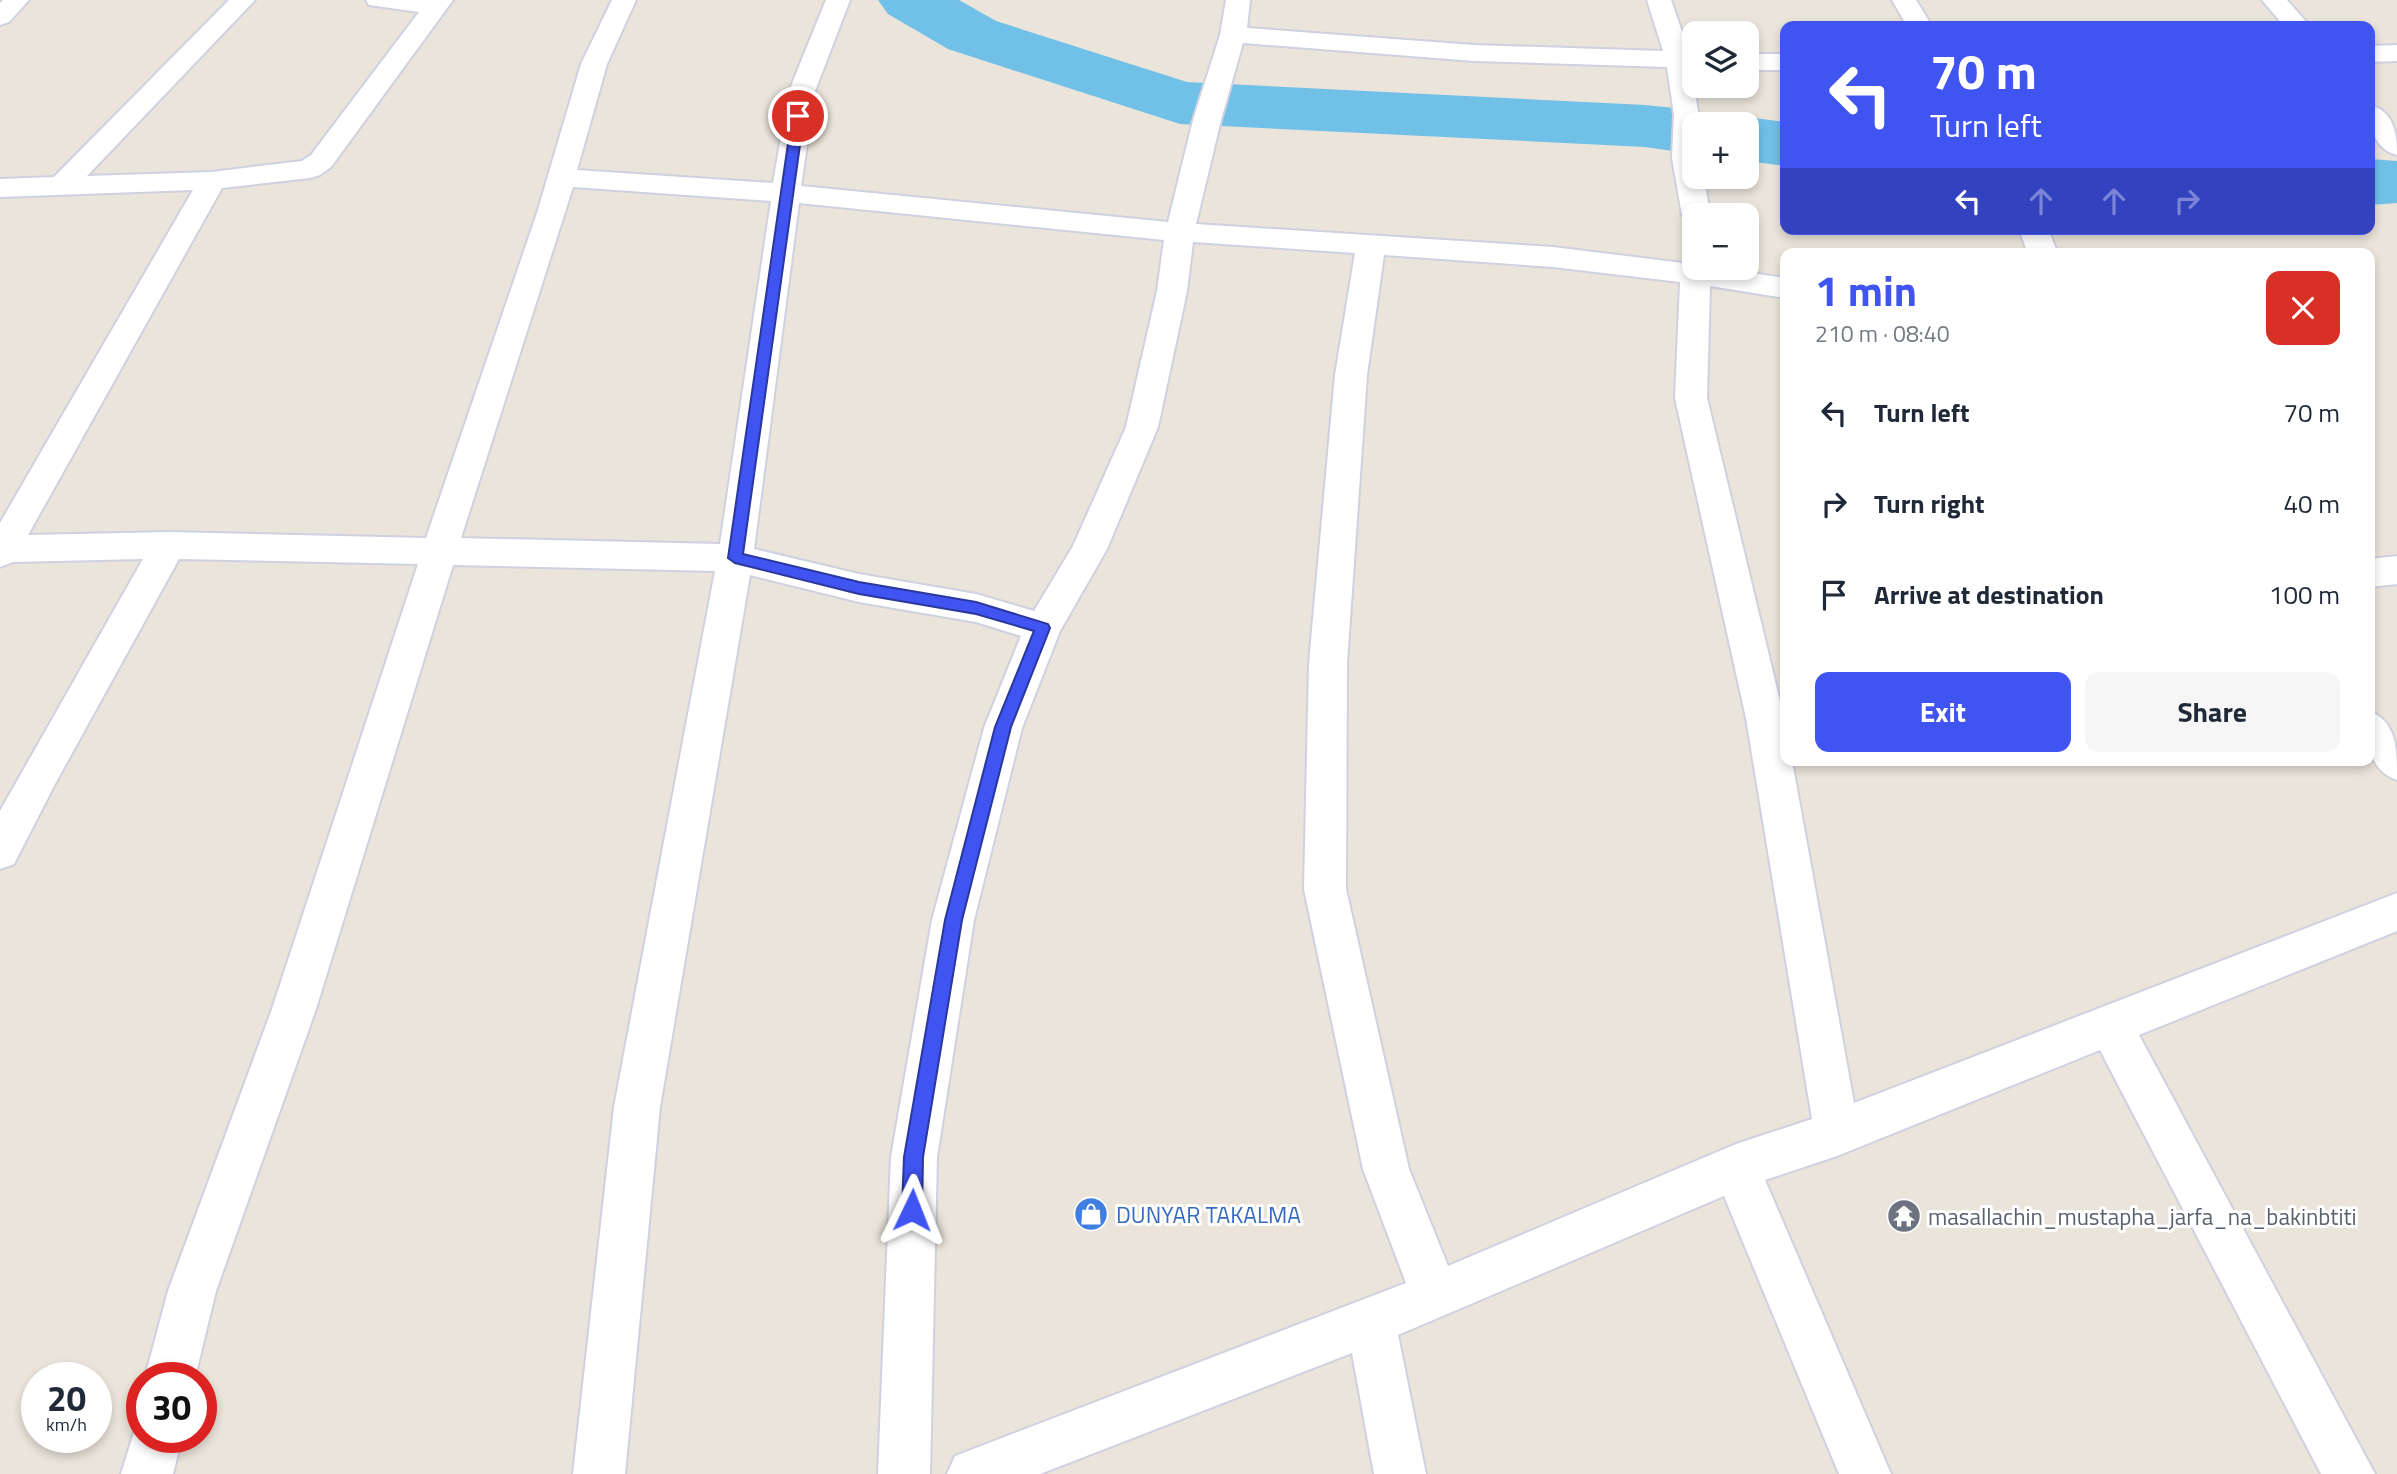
<!DOCTYPE html>
<meta charset="utf-8">
<style>
body{margin:0;font-family:"Titillium Web",sans-serif;background:#f6f6f7;color:#1f2937;height:100vh;display:flex;flex-direction:column;font-size:26px;white-space:nowrap}
*{box-sizing:border-box;margin:0}
p{font-size:23px;color:#747a83}
.icon{flex:none;width:38px;height:38px;fill:none;stroke:currentColor;stroke-width:2;stroke-linecap:round;stroke-linejoin:round}
.map{position:relative;flex:1;overflow:hidden}
.details{position:absolute;left:1780px;top:248px;width:595px;height:518px;display:flex;flex-direction:column;background:#fff;border-radius:14px;box-shadow:0 4px 10px #0003}
.details>*{flex:none}
.guide{position:absolute;left:1780px;top:21px;width:595px;height:214px;border-radius:14px;box-shadow:0 4px 10px #0003;background:#4054f1;color:#fff;overflow:hidden}
.fabs{position:absolute;left:1682px;top:21px;display:grid;gap:14px}
.fabs a{display:grid;place-items:center;width:77px;height:77px;border-radius:14px;background:#fff;box-shadow:0 4px 10px #0003;font-size:35px}
.speed{position:absolute;left:21px;top:1362px;display:flex;gap:14px;font-size:35px;font-weight:700;text-align:center}
.speed>*{display:grid;place-content:center;width:91px;height:91px;border-radius:50%;background:#fff;box-shadow:0 4px 10px #0003;line-height:1}
.speed small{font-size:18px;font-weight:400}
.speed .limit{border:10px solid #d22;background:#fff;color:#111}
.pin{position:absolute;display:grid;place-items:center;width:60px;height:60px;color:#fff;margin:-30px;border:4px solid #fff;border-radius:50%;box-shadow:0 2px 7px #0007}
.me{position:absolute;width:77px;margin:-38px;rotate:2deg;stroke-linejoin:round;filter:drop-shadow(0 0 5px #0008)}
.turn{display:flex;align-items:center;gap:24px;height:147px;padding:0 35px;font-size:32px}
.turn .icon{width:91px;height:91px;stroke-width:2.5}
.turn b{display:block;font-size:49px;line-height:60px}
.lanes{display:flex;align-items:center;height:66px;padding:0 35px;background:#0003;justify-content:center;gap:35px;direction:ltr}
.lanes .off{opacity:.35}
.round{display:grid;place-items:center;flex:none;width:74px;height:74px;border-radius:14px;background:#f6f6f7}
.summary{display:flex;align-items:center;justify-content:space-between;height:119px;padding:0 35px}
h1{font-size:42px;font-weight:700;line-height:52px;color:#4054f1}
.action{display:flex;gap:14px;margin-top:auto;padding:14px 35px}
.action a{flex:1;height:80px;border-radius:14px;background:#4054f1;color:#fff;font-size:28px;font-weight:700;line-height:80px;text-align:center}
.action a+a{background:#f6f6f7;color:#1f2937}
ul{padding:0;list-style:none}
li{display:flex;align-items:center;gap:21px;height:91px;padding:0 35px}
li div{flex:1}
li b{display:block;font-size:26px}
li em{font-style:normal}
.map>svg:first-child{display:block}
</style>
<div class="map">
<svg width="2397" height="1474" viewBox="0 0 2397 1474">
<rect width="100%" height="100%" fill="#eae4da"/>
<g fill="none" stroke-linecap="round" stroke-linejoin="round">
<g fill="#71c0e8" fill-rule="evenodd">
<path d="M878,0H959L996,21L1187,82L1645,105L1694,110L1719,117L1724,123L1746,117L1785,122V166L1746,161V124H1694V154L1645,147L1180,124L948,49L888,14Z"/>
<path d="M2370,159L2397,161V203L2370,205Z"/>
</g>
<g stroke="#cfd1e0" stroke-width="4">
<g id="minor">
<path d="M3,0H29L9,22L0,25V3Z"/>
<path d="M229,0H255L87,176L212,172L302,161L311,155L419,12L369,5L366,0H453L331,167L320,175L310,178L222,188L28,535L169,532L426,538L537,213L581,64L612,0H636L607,64L577,170L773,183L789,91L826,0H850L815,91L801,186L1168,222L1193,120L1220,35L1226,0H1250L1247,28L1474,45L1663,51L1647,0H1671L1689,52H1694V86L1700,124H1694V177H1704L1710,215H1694V224L1686,221L1682,215L1672,158L1674,115L1667,67L1474,61L1243,43L1221,120L1196,224L1553,247L1683,263L1694,259V268H1718L1785,278V298L1710,286L1707,398L1784,718L1785,761H1792L1854,1103L2397,893V931L2139,1035L2375,1474H2321L2100,1050L1837,1156L1765,1180L1891,1474H1839L1724,1196L1398,1335L1426,1474H1374L1352,1353L1040,1474H947L955,1456L1406,1283L1363,1169L1304,889L1309,663L1335,375L1355,253L1193,242L1187,291L1158,427L1107,549L1060,631L1022,728L974,920L937,1157L930,1474H878L891,1157L932,920L984,728L1021,636L976,622L859,602L750,575L660,1107L625,1474H573L614,1107L715,571L453,565L316,1009L216,1291L195,1377H145L168,1291L272,1009L418,564L179,559L55,784L14,864L0,869V811L143,559L13,562L0,567V523L193,190L0,197V179L54,177ZM573,187L771,201L720,544L461,538ZM799,203L1164,240L1157,291L1126,427L1073,546L1034,611L976,594L859,574L754,549ZM1384,255L1553,267L1680,282L1675,398L1746,718L1812,1119L1736,1144L1448,1266L1409,1169L1346,889L1347,663L1367,375Z"/>
<path d="M1892,0H1916L1932,26H1907Z"/>
<path d="M2262,0H2287L2310,26H2284Z"/>
<path d="M2397,45V61L2370,62V46Z"/>
<rect x="1746" y="54" width="39" height="16"/>
<path d="M2370,105C2394,111 2397,134 2397,155C2374,149 2368,126 2370,105Z"/>
<path d="M2019,229H2048L2058,254H2028Z"/>
<path d="M2397,556V584L2370,587V559Z"/>
<path d="M2370,711C2397,723 2397,749 2397,780C2366,769 2367,739 2370,711Z"/>
<path d="M142,1417V1437H182L173,1474H121L138,1419Z"/>
</g>
</g>
<use href="#minor" fill="#fff" fill-rule="evenodd"/>
</g>
<path fill="#4054f1" stroke="#2a379d" stroke-width="2" d="M798,113L804,116L743,554L859,582L976,602L1048,624L1050,628L1011,727L962,920L923,1157L922,1210L919,1217L912,1220L905,1217L902,1210L904,1157L945,920L995,727L1034,631L976,614L859,594L735,563L728,558L792,116Z"/>
<defs>
<g id="shop-disc" transform="scale(1.75)"><circle r="9.5" fill="#3f7fe0" stroke="#fff"/><path d="M-5-2.5h2.3a2.7 3.5 0 0 1 5.4 0H5L5.5 6h-11ZM-1.5-2.5h3a1.5 2.3 0 0 0-3 0Z" fill="#fff"/></g>
<g id="temple-disc" transform="scale(1.75)"><circle r="9.5" fill="#6b7280" stroke="#fff"/><path d="M0-6L5-2H3V0L6.5 2.5H4V6H1.5V3h-3V6H-4V2.5H-6.5L-3 0V-2H-5Z" fill="#fff"/></g>
</defs>
<g fill-rule="evenodd">
<use href="#shop-disc" x="1091" y="1214"/>
<use href="#temple-disc" x="1904" y="1216"/>
</g>
<g text-anchor="middle" dominant-baseline="central" stroke-width="6" stroke-linejoin="round" paint-order="stroke">
<g font-size="23" fill="#366cbe" stroke="#fff" text-anchor="start">
<text x="1116" y="1214">DUNYAR TAKALMA</text>
</g>
<g font-size="23" fill="#5b616d" stroke="#fff" text-anchor="start">
<text x="1928" y="1216">masallachin_mustapha_jarfa_na_bakinbtiti</text>
</g>
</g>
</svg>
<div class="fabs">
<a><svg class="icon" aria-label="layers" viewBox="0 0 24 24"><path d="M12 4l9 5-9 5-9-5zM3 14l9 5 9-5"/></svg></a>
<a>+</a>
<a>−</a>
</div>
<div class="speed"><div>20<small>km/h</small></div><div class="limit">30</div></div>
<div class="pin" style="left:798px;top:116px;background:#d93025"><svg class="icon" aria-label="arrive" viewBox="0 0 24 24"><path d="M6 21V4h12l-3 4 3 4H6"/></svg></div>
<svg class="me" style="left:912px;top:1210px" viewBox="-20 -20 40 40"><path d="M0-17L14 15 0 8-14 15z" fill="#4054f1" stroke="#fff" stroke-width="4"/></svg>
<div class="guide">
<div class="turn"><svg class="icon" aria-label="left" viewBox="0 0 24 24"><path d="M17 20v-9H6M10 6l-5 5 5 5"/></svg><div><b>70 m</b>Turn left</div></div>
<div class="lanes"><svg class="icon" aria-label="left" viewBox="0 0 24 24"><path d="M17 20v-9H6M10 6l-5 5 5 5"/></svg><svg class="icon off" aria-label="ahead" viewBox="0 0 24 24"><path d="M12 20V5M6 11l6-6 6 6"/></svg><svg class="icon off" aria-label="ahead" viewBox="0 0 24 24"><path d="M12 20V5M6 11l6-6 6 6"/></svg><svg class="icon off" aria-label="right" viewBox="0 0 24 24"><path d="M7 20v-9h11M14 6l5 5-5 5"/></svg></div>
</div>
<section class="details">
<div class="summary"><div><h1>1 min</h1><p>210 m · 08:40</p></div><a class="round" style="background:#d93025;color:#fff"><svg class="icon" aria-label="close" viewBox="0 0 24 24"><path d="M6 6l12 12M18 6L6 18"/></svg></a></div>
<ul>
<li><svg class="icon" aria-label="left" viewBox="0 0 24 24"><path d="M17 20v-9H6M10 6l-5 5 5 5"/></svg><div><b>Turn left</b></div><em>70 m</em></li>
<li><svg class="icon" aria-label="right" viewBox="0 0 24 24"><path d="M7 20v-9h11M14 6l5 5-5 5"/></svg><div><b>Turn right</b></div><em>40 m</em></li>
<li><svg class="icon" aria-label="arrive" viewBox="0 0 24 24"><path d="M6 21V4h12l-3 4 3 4H6"/></svg><div><b>Arrive at destination</b></div><em>100 m</em></li>
</ul>
<div class="action"><a>Exit</a><a>Share</a></div>
</section>
</div>
